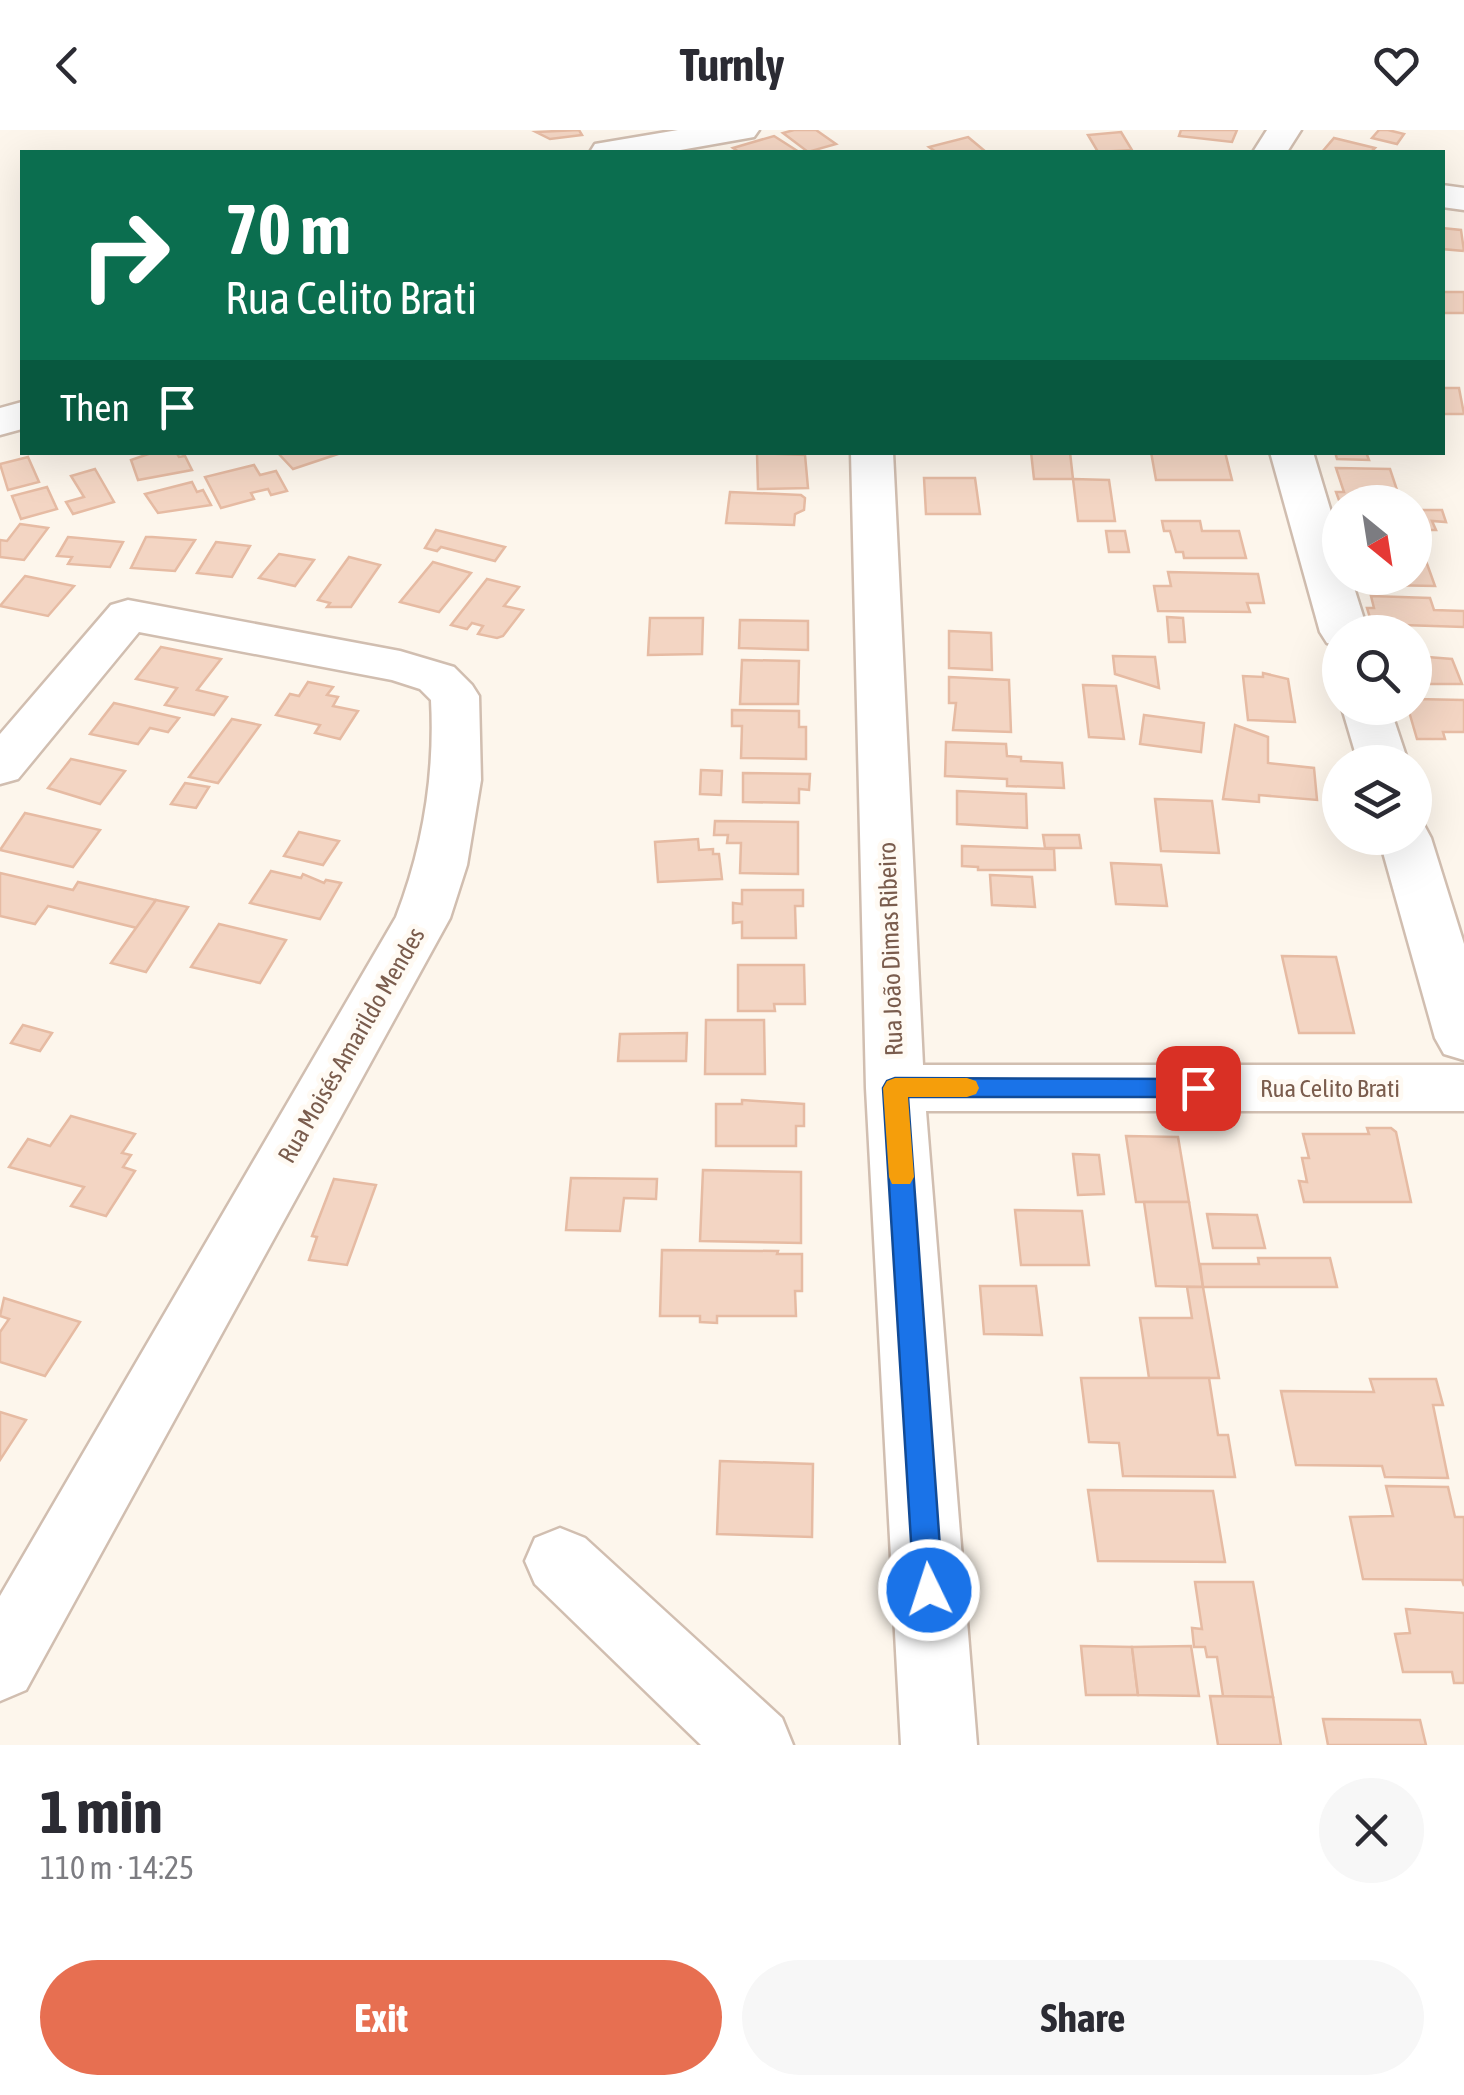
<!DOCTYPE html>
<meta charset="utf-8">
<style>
body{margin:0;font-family:"Asap Condensed",sans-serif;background:#f7f7f7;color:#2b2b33;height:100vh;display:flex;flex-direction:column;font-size:38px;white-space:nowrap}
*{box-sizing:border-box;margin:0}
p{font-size:32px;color:#7c7c81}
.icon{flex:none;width:55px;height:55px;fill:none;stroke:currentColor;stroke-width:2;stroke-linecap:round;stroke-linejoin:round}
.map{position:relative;height:1615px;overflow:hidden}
.sheet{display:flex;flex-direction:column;background:#fff;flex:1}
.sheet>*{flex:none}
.top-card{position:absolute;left:20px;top:20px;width:1425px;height:305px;border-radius:0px;box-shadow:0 10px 40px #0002;background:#0b6e4f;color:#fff;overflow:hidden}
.needle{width:65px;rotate:150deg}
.tools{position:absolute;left:1322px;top:355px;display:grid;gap:20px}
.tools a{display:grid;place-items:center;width:110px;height:110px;border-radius:50%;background:#fff;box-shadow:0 10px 40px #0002;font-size:50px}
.pin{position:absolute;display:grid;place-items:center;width:85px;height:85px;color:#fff;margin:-42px;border-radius:20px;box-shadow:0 5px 15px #0006}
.me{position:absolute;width:110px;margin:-55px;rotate:356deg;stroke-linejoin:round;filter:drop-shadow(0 0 8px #0008)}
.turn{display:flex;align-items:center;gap:35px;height:210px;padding:0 40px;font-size:45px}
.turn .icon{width:130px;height:130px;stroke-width:2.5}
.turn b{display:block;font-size:70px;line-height:85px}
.then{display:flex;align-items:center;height:95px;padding:0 40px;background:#0003;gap:20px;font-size:38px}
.round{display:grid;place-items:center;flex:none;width:105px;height:105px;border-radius:52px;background:#f7f7f7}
.headline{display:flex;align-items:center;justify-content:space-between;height:170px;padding:0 40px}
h1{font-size:60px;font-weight:700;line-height:75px}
.action{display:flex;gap:20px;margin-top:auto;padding:20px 40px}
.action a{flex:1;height:115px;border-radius:60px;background:#e76f51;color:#fff;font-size:40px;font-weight:700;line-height:115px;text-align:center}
.action a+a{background:#f7f7f7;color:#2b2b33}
header{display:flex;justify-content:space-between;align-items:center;height:130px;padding:0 40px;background:#fff;font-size:45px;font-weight:700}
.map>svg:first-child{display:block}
</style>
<header><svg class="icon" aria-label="back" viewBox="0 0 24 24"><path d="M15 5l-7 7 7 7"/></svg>Turnly<svg class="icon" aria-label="heart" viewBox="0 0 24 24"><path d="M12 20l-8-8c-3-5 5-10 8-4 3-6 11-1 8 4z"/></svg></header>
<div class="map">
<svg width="1464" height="1615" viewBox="0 0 1464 1615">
<rect width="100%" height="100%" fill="#fdf6ec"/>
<g fill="#f3d5c3" stroke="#e6bba3" stroke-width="2.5">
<path d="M579,0L582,5L550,9L536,2Z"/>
<path d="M794,0H816L836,14L808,22L783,3Z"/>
<path d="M1181,0H1237L1232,12L1179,6Z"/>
<path d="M1379,0H1388L1404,4L1397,14L1372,8Z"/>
<path d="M1121,2L1132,20L1098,22L1088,5Z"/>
<path d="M774,6L799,22H739L733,18Z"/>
<path d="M968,7L986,22H936L929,17Z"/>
<path d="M1334,8L1375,18L1371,22H1322Z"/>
<path d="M1442,98L1461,100L1464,121L1442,119Z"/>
<rect x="1442" y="162" width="22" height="21"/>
<path d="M1442,258H1459L1464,284H1442Z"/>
<path d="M176,322L179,327L185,326L192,340L138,350L131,330L154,322Z"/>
<path d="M277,322H344L293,339Z"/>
<path d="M1031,322H1070L1073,349H1034Z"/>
<path d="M1151,322H1225L1232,350H1156Z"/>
<path d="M1335,322H1366L1369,330L1337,329Z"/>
<path d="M757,323L805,325L808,358L758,359Z"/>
<path d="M28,327L39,352L8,360L0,334Z"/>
<path d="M254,335L260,345L276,341L287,361L271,365L268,359L251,363L254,369L221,378L205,347Z"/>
<path d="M1336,338L1390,339L1401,372L1340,373L1336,362H1344Z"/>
<path d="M95,339L114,372L73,384L66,372L84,367L71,346Z"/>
<path d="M924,348H975L980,384H926Z"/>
<path d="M1073,349L1109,350L1115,391H1078Z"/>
<path d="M192,352L197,362L203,360L211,375L158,383L145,364Z"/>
<path d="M47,357L57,379L21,389L12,366Z"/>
<path d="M730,362L801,365L805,368L804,380L795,384L794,395L726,393Z"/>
<path d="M1415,380H1442L1446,392L1432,391L1436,400H1415Z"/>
<path d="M1162,391H1200L1202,401H1239L1246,428H1184L1183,422H1176L1170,401H1164Z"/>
<path d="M20,394L48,398L24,430L0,427V410L7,411Z"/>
<path d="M436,400L505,417L495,431L441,417L437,421L425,418Z"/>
<path d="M1106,401H1125L1129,422H1109Z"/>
<path d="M68,407L123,412L110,437L68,434L72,427L57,426Z"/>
<path d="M146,407H152L195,410L175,441L131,438Z"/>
<path d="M216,412L250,416L232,447L197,443Z"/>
<path d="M279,424L314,430L295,456L259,448Z"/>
<path d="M349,427L380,435L351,477H327L330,473L318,470Z"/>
<path d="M1415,431H1426L1435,456L1381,455L1378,448H1415Z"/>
<path d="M433,432L471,443L439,482L400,472Z"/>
<path d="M1168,442L1258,444L1264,473H1247L1250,482L1158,481L1154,456H1171Z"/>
<path d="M25,446L74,456L48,486L0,476Z"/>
<path d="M487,449L519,457L504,476L523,480L503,506L497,508L478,504L483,496L472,493L467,499L451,495Z"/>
<path d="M1371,466L1430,468L1434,480L1464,481V497L1372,494L1367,478H1374Z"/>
<path d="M1167,487L1183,488L1185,512H1169Z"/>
<path d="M650,488H703L702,524L648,525Z"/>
<path d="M740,490L808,491V520L739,518Z"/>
<path d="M949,501L991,503L992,540L949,538Z"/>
<path d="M161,517L221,529L197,560L227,567L214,585L165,575L177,558L136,549Z"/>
<path d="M1113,526L1155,527L1159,558L1115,544Z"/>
<path d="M1415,526L1452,529L1462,554H1415Z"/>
<path d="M742,530L799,531L798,574H740Z"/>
<path d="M1263,543L1288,549L1295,592L1248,590L1243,546L1263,547Z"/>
<path d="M949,547L1009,550L1011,602L953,600L956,573H949Z"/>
<path d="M308,552L333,557L327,565L338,567L333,576L358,581L340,609L315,603L320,595L276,585L290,564L299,566Z"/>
<path d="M1083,555L1116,556L1124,609L1089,607Z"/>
<path d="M1415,569L1464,570V602H1443L1445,609H1417L1408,578H1415Z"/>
<path d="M114,573L179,588L168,602L150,598L138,614L90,604Z"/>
<path d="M732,580L799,581V597H806V629L741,628L742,596H732Z"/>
<path d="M1144,585L1204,593L1201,622L1140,614Z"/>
<path d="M232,589L260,595L218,653L189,647Z"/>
<path d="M1235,595L1268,607V633L1314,638L1317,670L1259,665V672L1223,669Z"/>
<path d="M946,612L1006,614L1007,626L1021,627V631L1062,633L1064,658L1007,656V649L945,646Z"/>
<path d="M71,629L125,641L100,674L48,658Z"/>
<path d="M701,640L722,641L721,665L700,664Z"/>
<path d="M743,643L810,644L809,660L799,659V673L743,672Z"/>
<path d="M185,653L209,657L196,678L171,674Z"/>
<path d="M957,661L1026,664L1027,698L957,694Z"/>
<path d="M1155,669L1212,671L1219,723L1161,721Z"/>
<path d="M25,683L100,700L73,737L0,720Z"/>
<path d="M715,691L798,692V744L740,743L741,713H727L728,705H714Z"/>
<path d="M299,702L339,711L323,735L284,726Z"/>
<path d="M1043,705H1079L1081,718H1045Z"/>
<path d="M698,709L699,720L713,719V724H719L722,749L658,752L655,712Z"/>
<path d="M962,716L1054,719L1055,740H978V737L962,736Z"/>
<path d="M1111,733L1161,735L1167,776L1116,774Z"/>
<path d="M271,741L301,748L303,744L324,753L326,750L341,753L320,789L250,773Z"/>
<path d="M0,743L73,760L78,752L156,770L137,798L48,776L35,794L0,786Z"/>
<path d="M990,745L1032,747L1035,777L992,775Z"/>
<path d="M742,760H803V776H795L796,808H742V792L733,793V773L742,774Z"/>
<path d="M156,770L188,777L146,842L111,833Z"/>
<path d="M219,794L286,810L260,853L191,837Z"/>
<path d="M1282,826L1336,827L1354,903H1299Z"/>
<path d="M738,835H804L805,874H774L775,881H738Z"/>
<path d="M706,890H764L765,944H705Z"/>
<path d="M23,895L52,903L40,921L11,913Z"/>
<path d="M687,903L686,931H618L620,904Z"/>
<path d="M742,970L804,974V996H796V1016H716V974H742Z"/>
<path d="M71,986L135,1004L122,1023L131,1025L123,1037L135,1041L106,1086L71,1076L84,1057L9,1037L28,1009L50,1016Z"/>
<path d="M1367,998H1391L1396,1002L1411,1072H1304L1299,1051L1307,1052L1302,1028H1309L1303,1004H1369Z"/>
<path d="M1126,1006L1178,1007L1189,1072H1136Z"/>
<path d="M1073,1024L1099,1025L1104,1064L1078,1065Z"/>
<path d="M703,1040L801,1042V1113L700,1111Z"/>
<path d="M571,1048L657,1049L656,1069L624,1068L620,1101L566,1100Z"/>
<path d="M334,1049L376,1055L347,1135L309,1130L317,1107L312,1106Z"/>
<path d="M1144,1072H1189L1203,1157L1156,1156Z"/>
<path d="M1015,1080L1082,1081L1089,1135H1021Z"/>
<path d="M1207,1084L1257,1085L1265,1118H1213Z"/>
<path d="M662,1120L778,1121L777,1124H802V1161H795L796,1186H717V1193L700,1192V1186H660Z"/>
<path d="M1258,1128H1330L1337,1157H1203L1200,1134H1259Z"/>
<path d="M980,1156H1036L1042,1205L984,1204Z"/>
<path d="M1187,1157H1203L1219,1248H1149L1140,1188H1192Z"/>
<path d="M4,1168L80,1192L45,1246L0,1232V1202L9,1189L0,1186Z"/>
<path d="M1081,1248H1209L1218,1305H1228L1235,1347L1123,1346L1119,1313L1089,1312Z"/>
<path d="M1370,1249H1436L1443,1275H1433L1448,1348L1385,1347L1382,1336L1296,1335L1281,1261L1374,1262Z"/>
<path d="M0,1282L26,1290L0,1330Z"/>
<path d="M720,1331L813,1334L812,1407L717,1404Z"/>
<path d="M1386,1356L1448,1357L1455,1387H1464V1456L1462,1450L1363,1449L1350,1387L1393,1386Z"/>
<path d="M1088,1360L1213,1361L1225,1432L1098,1431Z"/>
<path d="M1195,1452H1253L1273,1567L1223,1566L1217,1527H1207L1205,1517H1194L1192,1498L1202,1499Z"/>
<path d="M1406,1479L1464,1483V1553H1454L1452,1542H1403L1395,1504L1410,1503Z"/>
<path d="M1081,1516L1132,1517L1138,1565H1086Z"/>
<path d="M1191,1516L1199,1566L1138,1565L1132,1517Z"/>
<path d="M1210,1566L1273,1567L1281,1615H1218Z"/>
<path d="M1323,1589L1420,1590L1426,1615H1328Z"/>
</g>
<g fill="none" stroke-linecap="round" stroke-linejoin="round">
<g stroke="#d1beb0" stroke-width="5">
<g id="minor">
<path d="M678,0H759L754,7L669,22H590L595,14Z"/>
<path d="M1267,0H1301L1287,22H1253Z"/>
<path d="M1442,55L1464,58V80L1442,77Z"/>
<path d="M22,272V299L0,305V278Z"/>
<path d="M851,322H893L923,935H1464V981H926L977,1615H901L866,958Z"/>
<path d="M1270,322H1313L1340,412V448H1351L1368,502H1340V516L1327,513L1320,502Z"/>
<path d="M128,470L400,521L454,537L472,555L479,566L481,650L467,735L450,788L26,1560L0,1571V1466L396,787C423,717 435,645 431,570L420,559L392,550L139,502L18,649L0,654V604L111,475Z"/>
<path d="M1342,578H1390L1408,632H1358Z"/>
<path d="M1415,693L1424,695L1431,708L1464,814V930L1444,924L1435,908L1379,708H1415Z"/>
<path d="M560,1398L585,1408L782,1588L793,1615H701L535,1454L525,1431L535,1408Z"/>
</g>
</g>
<use href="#minor" fill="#fff" fill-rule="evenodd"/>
</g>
<path fill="#1a73e8" stroke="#114b97" stroke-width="2.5" d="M895,948L1198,949L1207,951L1211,958L1207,965L1198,967H908L943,1460L939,1470L929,1474L918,1470L914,1460L883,958L887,951Z"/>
<path fill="#f59e0b" d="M895,948H967L976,951L979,958L976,964L967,967H908L914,1047L910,1054H892L889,1047L883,958L887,951Z"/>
<g text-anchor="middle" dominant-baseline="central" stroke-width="10" stroke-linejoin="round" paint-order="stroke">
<g font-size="25" fill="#7a5c4d" stroke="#fffaf3">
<text transform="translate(890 819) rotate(-92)">Rua João Dimas Ribeiro</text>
<text transform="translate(351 915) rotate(-60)">Rua Moisés Amarildo Mendes</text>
<text x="1330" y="958">Rua Celito Brati</text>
</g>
</g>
</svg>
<div class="tools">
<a><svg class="needle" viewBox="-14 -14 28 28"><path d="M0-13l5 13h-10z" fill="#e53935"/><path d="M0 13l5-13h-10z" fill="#7c7c81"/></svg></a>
<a><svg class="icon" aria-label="search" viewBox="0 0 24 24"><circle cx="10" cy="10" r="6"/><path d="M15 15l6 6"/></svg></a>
<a><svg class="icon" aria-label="layers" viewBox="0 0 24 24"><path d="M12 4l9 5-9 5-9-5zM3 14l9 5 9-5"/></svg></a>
</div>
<div class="pin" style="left:1198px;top:958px;background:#d93025"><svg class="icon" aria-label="arrive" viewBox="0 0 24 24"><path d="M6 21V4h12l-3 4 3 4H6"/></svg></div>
<svg class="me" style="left:929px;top:1460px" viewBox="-20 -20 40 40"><circle r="17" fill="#1a73e8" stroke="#fff" stroke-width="3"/><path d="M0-11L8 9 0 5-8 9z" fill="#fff"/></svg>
<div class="top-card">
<div class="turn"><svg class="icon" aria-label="right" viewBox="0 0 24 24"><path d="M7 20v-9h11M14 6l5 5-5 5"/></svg><div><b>70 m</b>Rua Celito Brati</div></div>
<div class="then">Then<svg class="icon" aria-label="arrive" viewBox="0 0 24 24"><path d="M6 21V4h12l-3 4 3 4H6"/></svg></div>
</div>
</div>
<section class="sheet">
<div class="headline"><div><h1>1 min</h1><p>110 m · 14:25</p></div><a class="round"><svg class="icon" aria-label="close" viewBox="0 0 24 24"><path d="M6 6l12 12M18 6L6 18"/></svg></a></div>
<div class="action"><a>Exit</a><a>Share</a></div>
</section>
